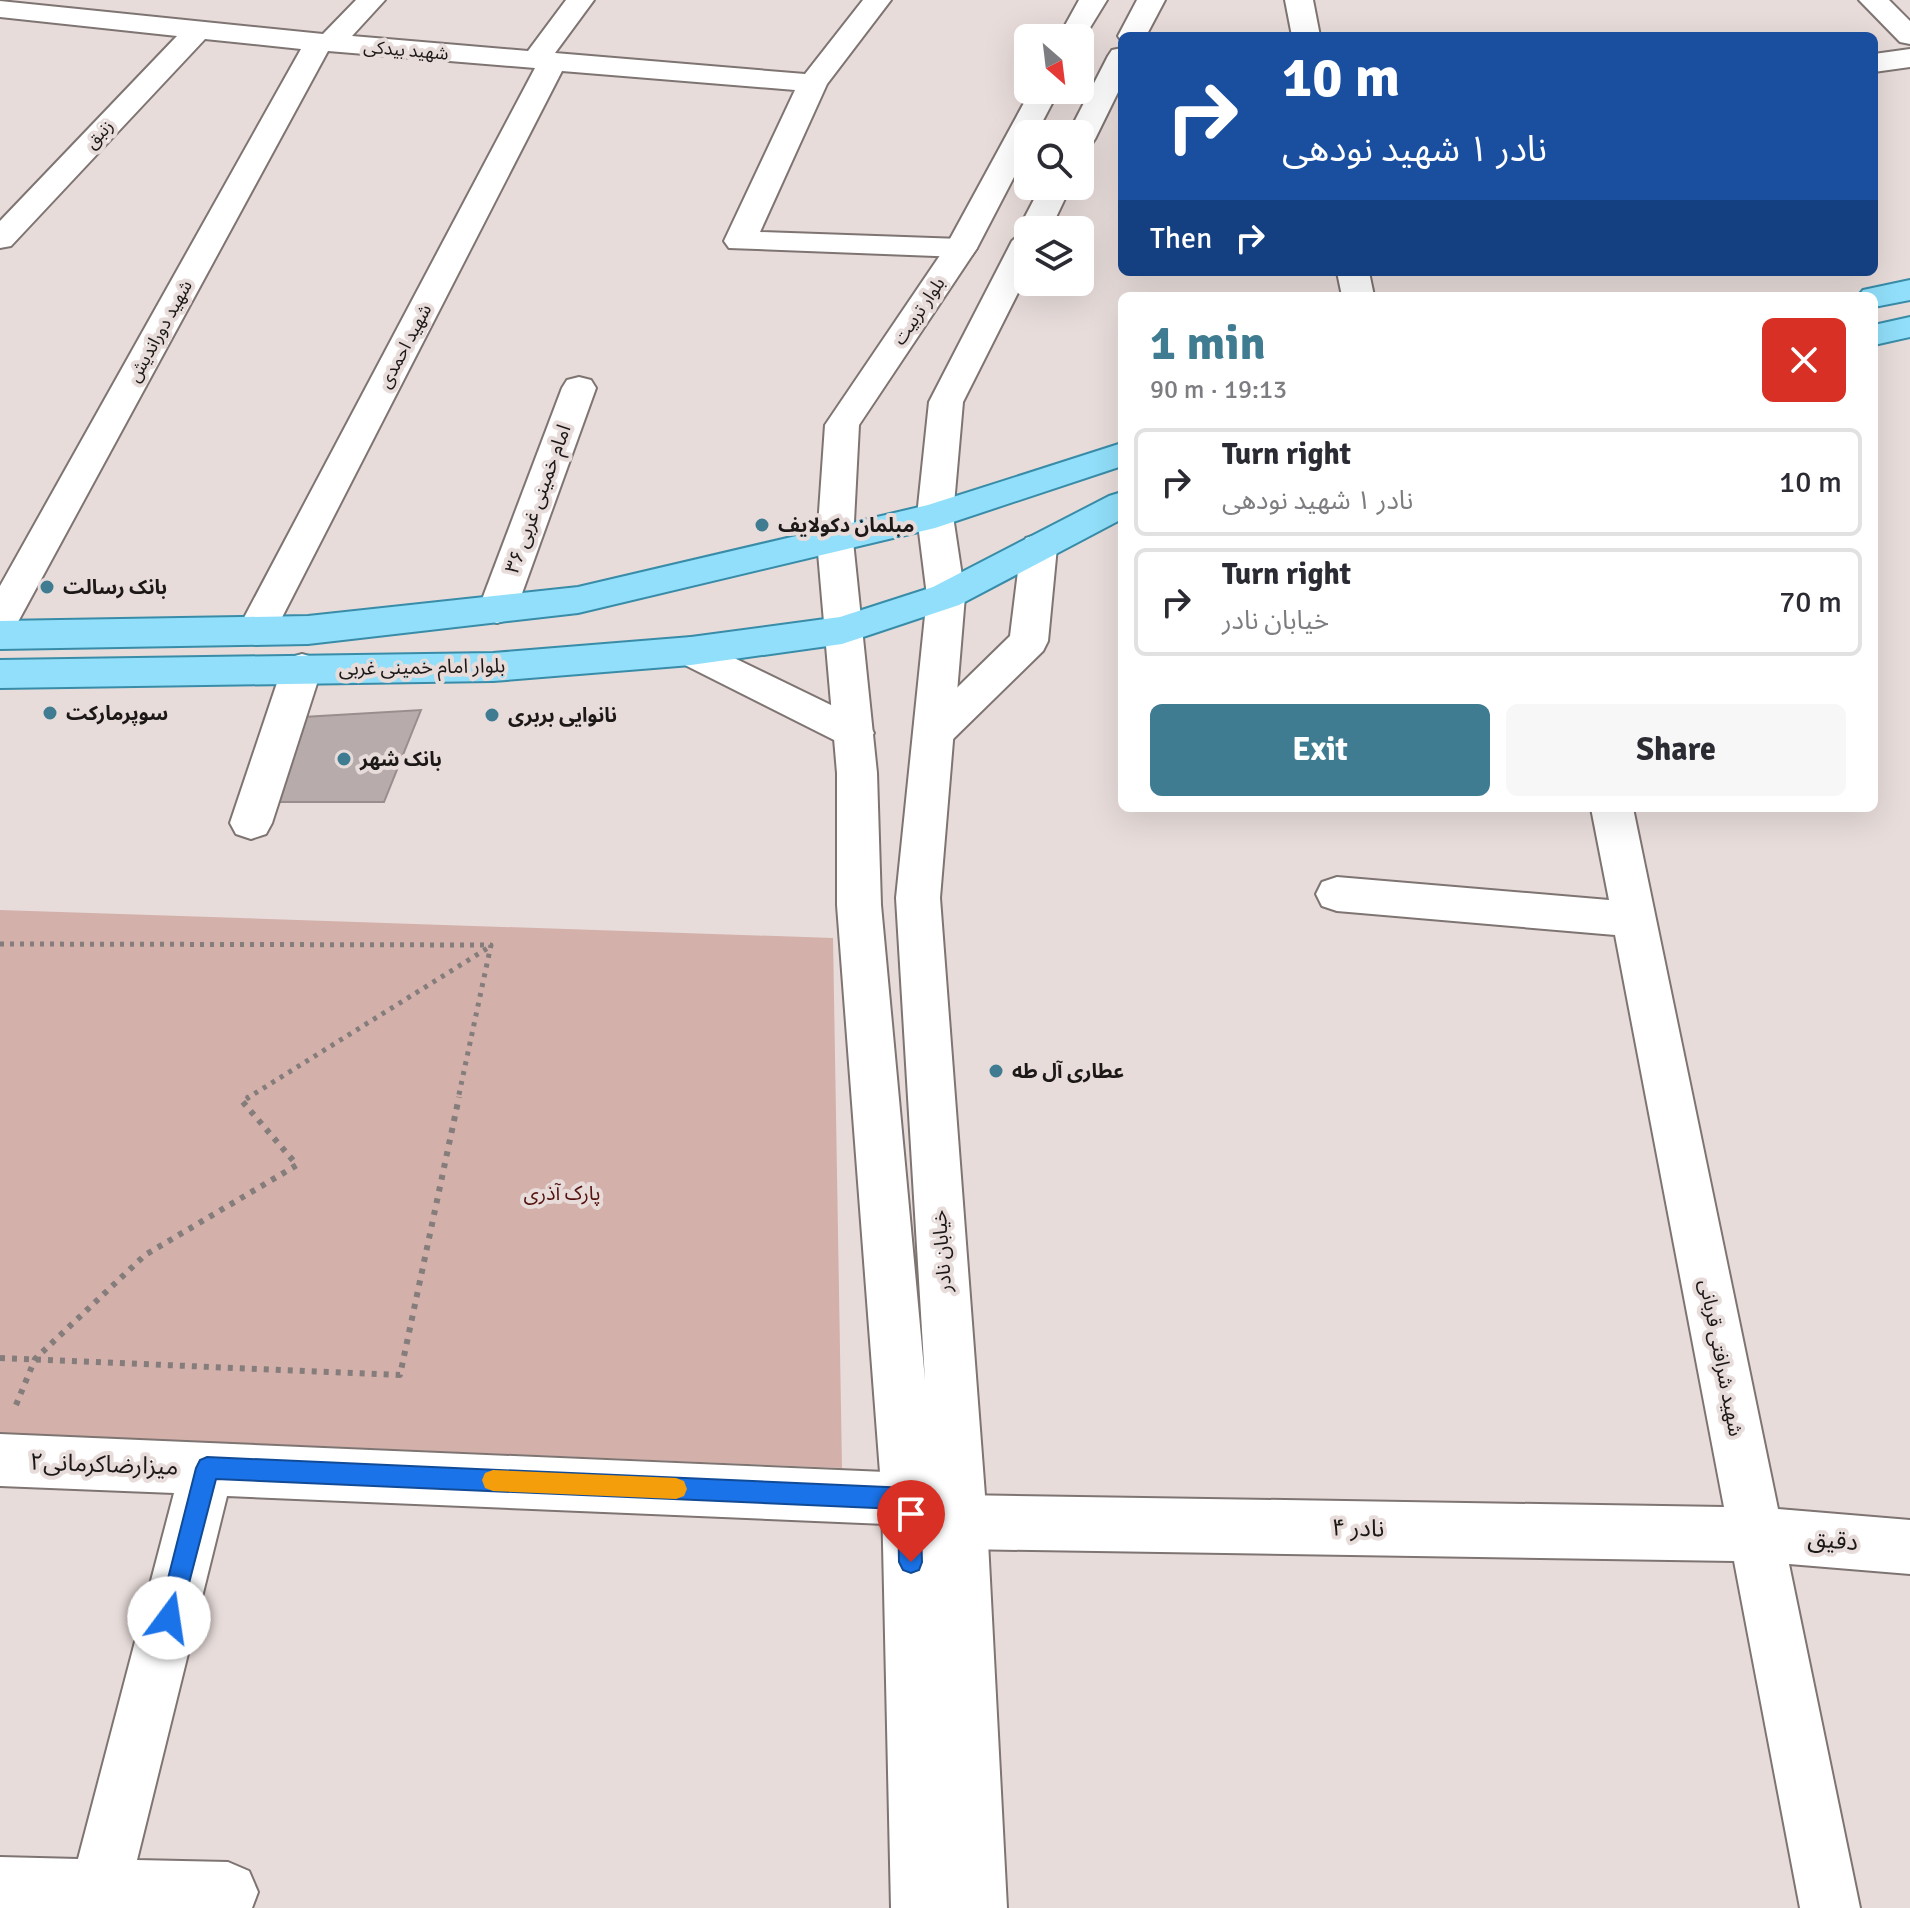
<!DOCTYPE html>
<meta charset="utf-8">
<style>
body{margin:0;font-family:Signika,"Noto Sans Arabic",sans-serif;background:#f7f7f7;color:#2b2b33;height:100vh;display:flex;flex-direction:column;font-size:30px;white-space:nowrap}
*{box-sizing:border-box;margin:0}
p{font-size:26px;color:#7c7c81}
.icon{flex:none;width:44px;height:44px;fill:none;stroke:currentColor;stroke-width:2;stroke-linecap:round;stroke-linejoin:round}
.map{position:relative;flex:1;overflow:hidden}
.drawer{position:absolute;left:1118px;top:292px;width:760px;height:520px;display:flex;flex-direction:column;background:#fff;border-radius:12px;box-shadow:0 8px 32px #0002}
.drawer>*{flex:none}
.guide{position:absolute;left:1118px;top:32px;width:760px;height:244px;border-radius:12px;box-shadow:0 8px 32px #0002;background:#1a4fa0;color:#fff;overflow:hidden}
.needle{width:52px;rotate:152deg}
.controls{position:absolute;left:1014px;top:24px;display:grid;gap:16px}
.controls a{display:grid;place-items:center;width:80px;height:80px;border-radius:12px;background:#fff;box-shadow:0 8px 32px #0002;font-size:40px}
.pin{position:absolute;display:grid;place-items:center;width:68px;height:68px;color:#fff;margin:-82px -34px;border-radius:50% 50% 50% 0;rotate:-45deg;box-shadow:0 0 8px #0007}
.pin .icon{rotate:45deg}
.me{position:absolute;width:88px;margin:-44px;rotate:14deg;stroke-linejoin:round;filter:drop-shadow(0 0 6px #0008)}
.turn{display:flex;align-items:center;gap:28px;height:168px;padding:0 32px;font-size:36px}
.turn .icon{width:104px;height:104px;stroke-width:2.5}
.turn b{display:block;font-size:56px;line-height:68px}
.then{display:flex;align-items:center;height:76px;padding:0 32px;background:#0003;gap:16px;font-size:30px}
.round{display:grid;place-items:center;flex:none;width:84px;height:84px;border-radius:12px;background:#f7f7f7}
.overview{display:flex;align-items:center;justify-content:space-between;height:136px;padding:0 32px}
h1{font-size:48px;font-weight:800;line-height:60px;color:#3f7c92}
.button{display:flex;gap:16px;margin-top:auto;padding:16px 32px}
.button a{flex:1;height:92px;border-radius:12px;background:#3f7c92;color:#fff;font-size:32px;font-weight:800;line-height:92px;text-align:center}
.button a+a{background:#f7f7f7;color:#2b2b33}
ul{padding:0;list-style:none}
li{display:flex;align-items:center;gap:24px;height:108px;margin:0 16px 12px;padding:0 16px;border:4px solid #e1e1e2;border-radius:12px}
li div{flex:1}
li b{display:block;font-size:30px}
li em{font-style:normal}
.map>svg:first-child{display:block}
</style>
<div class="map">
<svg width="1910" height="1908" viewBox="0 0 1910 1908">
<rect width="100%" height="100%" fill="#e7dcda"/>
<path fill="#d4b0aa" d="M0,910L833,938L842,1468L0,1433Z"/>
<path fill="#b7acab" stroke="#998e8d" stroke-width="2" d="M421,710L384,802H272L303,717Z"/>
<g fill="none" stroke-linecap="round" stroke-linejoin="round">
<g stroke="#7e7472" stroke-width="4">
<g id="minor">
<path d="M356,0H385L352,36L528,51L566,0H594L555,53L805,74L863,0H891L827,84L760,232L961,239L972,241L977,248L972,255L961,257L729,248L724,241L795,90L562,71L275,631L270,641L256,645L242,641L237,631L535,68L328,51L19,620L13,629L0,633V586L301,49L205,39L11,246L0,248V221L177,36L0,17V1L323,34Z"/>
<path d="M1285,0H1313L1320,36H1292Z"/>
<path d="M1859,0H1889L1910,21V44L1900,42Z"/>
<path d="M1910,49V67L1874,72V54Z"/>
<path d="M1337,272H1369L1374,296H1342Z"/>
<path d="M579,377L591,380L596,388L516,610L510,619L497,623L484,619L478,610L562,388L567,380Z"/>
<path d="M1039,534L1052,538L1057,547L1048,641L1043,651L950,742L936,747L922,742L916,732L922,722L1010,636L1021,547L1026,538Z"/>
<path d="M691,637L868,723L874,733L868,743L854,748L840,743L677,661L672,651L677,641Z"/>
<path d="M302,654L316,658L322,668L272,823L266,834L251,839L236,834L230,823L282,668L288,658Z"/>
<path d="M1591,808H1633L1778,1509L1910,1520V1574L1789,1564L1860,1908H1800L1734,1561L960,1549L941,1541L933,1522L941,1503L960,1495L1724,1507L1615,935L1337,911L1322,906L1316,894L1322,882L1337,877L1609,900Z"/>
<path d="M0,1434L909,1473L928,1480L936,1499L928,1518L909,1525L227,1496L137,1860L228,1862L249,1871L258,1892L252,1908H0V1857L78,1859L174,1493L0,1486Z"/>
</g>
</g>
<g stroke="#7e7472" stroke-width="4">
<g id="secondary">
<path d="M1079,0H1107L1080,44V38H1058Z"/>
<path d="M1137,0H1165L1146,36H1122V42L1118,36Z"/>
<path d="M1122,48V84L1095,139L1091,145L1080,148V134H1068L1108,56L1112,50Z"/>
<path d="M1031,90H1059L1036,134H1028V150L977,248L859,425L853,541L877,773L881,905L925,1380L896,898L927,596L917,516L929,402L1012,241L1021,233L1018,230L1041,186H1071L1050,230H1028V273L963,402L953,516L965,596L940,898L987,1522L1007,1908H891L882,1499L837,905V773L817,541L825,425L945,248Z"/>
</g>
</g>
<g stroke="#398ca8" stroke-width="4">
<g id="primary">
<path d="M1910,280V300L1874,307V296H1858L1863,290Z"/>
<path d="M1910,317V337L1874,345V325Z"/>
<path d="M1122,443V466L935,528L578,613L308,644L0,649V621L308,616L578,587L928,505Z"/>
<path d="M1122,492V519L959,605L842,644L691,665L493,681L0,688V660L493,653L691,637L840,617L933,587L1109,496Z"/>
</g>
</g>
<g stroke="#847d7c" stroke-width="5" stroke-dasharray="4 6" stroke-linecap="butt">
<path d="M0,944L491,945L458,1099"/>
<path d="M246,1099L491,946"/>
</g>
<g stroke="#847d7c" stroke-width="6" stroke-dasharray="5 7" stroke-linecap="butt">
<path d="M0,1358L400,1375L459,1097"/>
<path d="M16,1405L35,1359L145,1255L297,1165L242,1101L249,1097"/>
</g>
<use href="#minor" fill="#fff" fill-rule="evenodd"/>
<use href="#secondary" fill="#fff" fill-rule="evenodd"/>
<use href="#primary" fill="#91dffa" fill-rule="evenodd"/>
</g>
<path fill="#1a73e8" stroke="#114b97" stroke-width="2" d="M207,1457L909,1488L917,1491L920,1499L922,1562L919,1570L911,1573L903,1570L899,1562L898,1509L216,1479L180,1618L177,1626L169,1630L161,1626L158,1618L196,1468L200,1460Z"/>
<path fill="#f59e0b" d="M493,1470L676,1478L684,1481L687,1489L684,1496L676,1499L493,1491L485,1488L482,1480L485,1473Z"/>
<g fill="#3f7c92" stroke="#e7dcda" stroke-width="3">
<circle cx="762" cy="525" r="8"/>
<circle cx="47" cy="587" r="8"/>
<circle cx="50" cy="713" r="8"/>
<circle cx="492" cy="715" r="8"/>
<circle cx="344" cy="759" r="8"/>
<circle cx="996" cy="1071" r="8"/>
</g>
<g text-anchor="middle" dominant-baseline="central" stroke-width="8" stroke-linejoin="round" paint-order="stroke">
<g font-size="18" fill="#1c1818" stroke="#e7dcda">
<text transform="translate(406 50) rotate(5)">شهید بیدکی</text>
<text transform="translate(99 134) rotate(-46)">زنبق</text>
<text transform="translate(919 311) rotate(-56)">بلوار تربیت</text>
<text transform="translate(160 331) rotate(-61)">شهید دوراندیش</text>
<text transform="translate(405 346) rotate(-62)">شهید احمدی</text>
</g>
<g font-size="20" fill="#1c1818" stroke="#e7dcda">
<text transform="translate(538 499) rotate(-70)">امام خمینی غربی ۳۶</text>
<text transform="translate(422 667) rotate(-1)">بلوار امام خمینی غربی</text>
<text transform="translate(942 1251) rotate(-94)">خیابان نادر</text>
<text transform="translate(1721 1358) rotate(79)">شهید شرافتی قربانی</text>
</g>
<g font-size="20" font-weight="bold" fill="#1c1818" stroke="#e7dcda" text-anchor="start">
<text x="778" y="525">مبلمان دکولایف</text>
<text x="63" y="587">بانک رسالت</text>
<text x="66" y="713">سوپرمارکت</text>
<text x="508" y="715">نانوایی بربری</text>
<text x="360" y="759">بانک شهر</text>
<text x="1012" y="1071">عطاری آل طه</text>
</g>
<g font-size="20" fill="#53110d" stroke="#e7dcda">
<text x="562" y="1193">پارک آذری</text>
</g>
<g font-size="24" fill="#1c1818" stroke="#e7dcda">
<text transform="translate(104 1464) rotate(2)">میزارضاکرمانی۲</text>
<text transform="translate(1358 1528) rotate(1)">نادر ۴</text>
<text transform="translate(1833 1540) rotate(5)">دقیق</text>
</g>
</g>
</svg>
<div class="controls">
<a><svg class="needle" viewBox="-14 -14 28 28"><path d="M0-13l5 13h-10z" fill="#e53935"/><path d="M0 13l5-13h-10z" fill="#7c7c81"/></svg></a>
<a><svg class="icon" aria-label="search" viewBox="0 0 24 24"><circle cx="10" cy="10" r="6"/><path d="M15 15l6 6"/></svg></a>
<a><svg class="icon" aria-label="layers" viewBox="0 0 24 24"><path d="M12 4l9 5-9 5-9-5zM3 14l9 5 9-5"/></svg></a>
</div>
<div class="pin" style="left:911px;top:1562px;background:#d93025"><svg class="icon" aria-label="arrive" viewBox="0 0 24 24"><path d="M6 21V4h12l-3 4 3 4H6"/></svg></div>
<svg class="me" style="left:169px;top:1618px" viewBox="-20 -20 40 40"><circle r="19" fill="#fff"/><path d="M0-13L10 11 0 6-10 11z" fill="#1a73e8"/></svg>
<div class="guide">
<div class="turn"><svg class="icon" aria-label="right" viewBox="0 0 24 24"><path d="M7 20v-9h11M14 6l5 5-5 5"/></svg><div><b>10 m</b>نادر ۱ شهید نودهی</div></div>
<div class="then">Then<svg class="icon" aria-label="right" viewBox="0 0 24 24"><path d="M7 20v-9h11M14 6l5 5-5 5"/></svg></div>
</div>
<section class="drawer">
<div class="overview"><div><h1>1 min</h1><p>90 m · 19:13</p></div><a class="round" style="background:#d93025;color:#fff"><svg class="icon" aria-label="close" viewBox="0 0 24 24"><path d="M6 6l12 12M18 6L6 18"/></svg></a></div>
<ul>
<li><svg class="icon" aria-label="right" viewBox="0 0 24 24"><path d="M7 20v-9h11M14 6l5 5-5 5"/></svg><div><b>Turn right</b><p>نادر ۱ شهید نودهی</p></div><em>10 m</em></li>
<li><svg class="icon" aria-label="right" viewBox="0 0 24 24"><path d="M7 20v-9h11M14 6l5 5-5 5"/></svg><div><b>Turn right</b><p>خیابان نادر</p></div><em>70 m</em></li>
</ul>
<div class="button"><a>Exit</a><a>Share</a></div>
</section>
</div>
